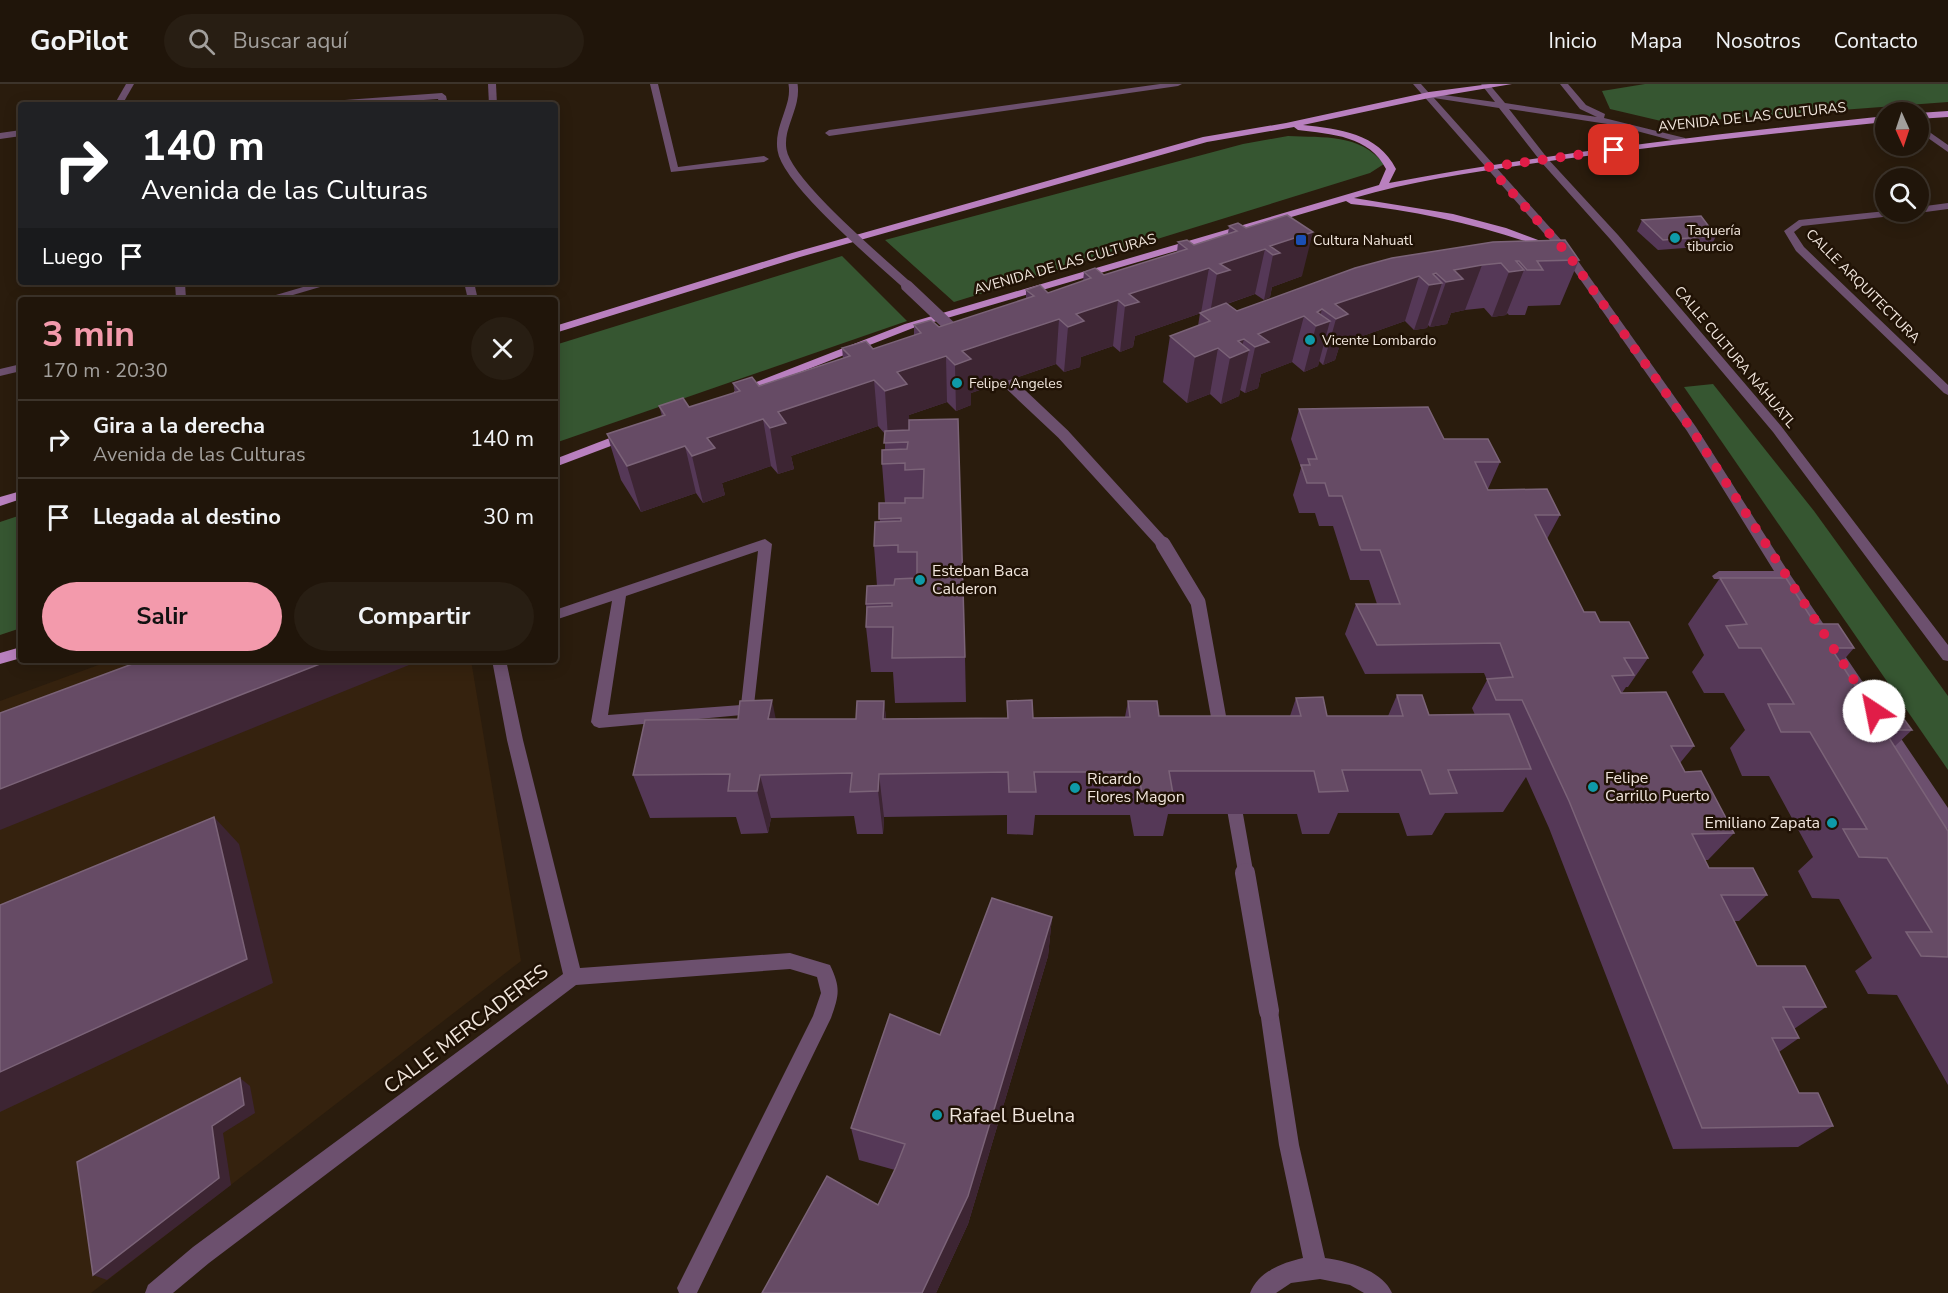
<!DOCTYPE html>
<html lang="es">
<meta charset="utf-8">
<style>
body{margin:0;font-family:"Nunito Sans",sans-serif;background:#281e13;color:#f1f3f6;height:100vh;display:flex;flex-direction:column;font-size:22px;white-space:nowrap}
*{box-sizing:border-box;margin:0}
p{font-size:20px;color:#a29f9c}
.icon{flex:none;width:33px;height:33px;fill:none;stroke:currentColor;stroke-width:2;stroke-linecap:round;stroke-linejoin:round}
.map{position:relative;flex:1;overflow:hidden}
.drawer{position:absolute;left:18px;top:213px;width:540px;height:366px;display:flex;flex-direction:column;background:#20150a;border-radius:6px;box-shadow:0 3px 15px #0003,0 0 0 2px #3d342b}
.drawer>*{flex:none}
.top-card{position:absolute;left:18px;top:18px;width:540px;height:183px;border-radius:6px;box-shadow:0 3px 15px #0003,0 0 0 2px #3d342b;background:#202124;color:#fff;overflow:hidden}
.needle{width:39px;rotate:177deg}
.tools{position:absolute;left:1875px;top:18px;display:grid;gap:12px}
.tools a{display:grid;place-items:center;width:54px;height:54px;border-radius:50%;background:#20150a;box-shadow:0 3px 15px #0003,0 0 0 2px #3d342b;font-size:30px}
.pin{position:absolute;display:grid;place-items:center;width:51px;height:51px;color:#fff;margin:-26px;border-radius:12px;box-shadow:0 3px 9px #0006}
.me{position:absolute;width:66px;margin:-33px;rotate:326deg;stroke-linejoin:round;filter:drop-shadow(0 0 4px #0008)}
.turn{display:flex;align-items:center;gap:21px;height:126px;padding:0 24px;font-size:27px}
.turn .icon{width:78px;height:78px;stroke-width:2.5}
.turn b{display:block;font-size:42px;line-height:51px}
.then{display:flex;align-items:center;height:57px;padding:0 24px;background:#0003;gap:12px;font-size:22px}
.round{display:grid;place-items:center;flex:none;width:63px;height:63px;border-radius:32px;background:#281e13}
.head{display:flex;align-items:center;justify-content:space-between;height:102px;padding:0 24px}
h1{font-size:36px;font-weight:700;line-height:45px;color:#f39aac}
.button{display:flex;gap:12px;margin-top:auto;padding:12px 24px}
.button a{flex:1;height:69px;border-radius:36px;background:#f39aac;color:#111;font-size:24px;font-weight:700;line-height:69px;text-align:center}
.button a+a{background:#281e13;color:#f1f3f6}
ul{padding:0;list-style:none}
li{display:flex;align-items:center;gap:18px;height:78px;padding:0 24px;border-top:2px solid #3d342b}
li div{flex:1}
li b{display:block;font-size:22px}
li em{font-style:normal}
header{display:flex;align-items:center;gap:36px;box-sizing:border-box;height:84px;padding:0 30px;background:#20150a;border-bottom:2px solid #3d342b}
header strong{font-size:28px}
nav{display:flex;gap:33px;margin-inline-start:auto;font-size:21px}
.search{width:420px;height:54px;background:#281e13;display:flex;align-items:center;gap:15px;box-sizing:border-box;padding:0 21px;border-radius:33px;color:#a29f9c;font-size:22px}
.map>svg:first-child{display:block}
</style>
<header>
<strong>GoPilot</strong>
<div class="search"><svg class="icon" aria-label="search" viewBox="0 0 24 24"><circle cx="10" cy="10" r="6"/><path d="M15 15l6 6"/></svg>Buscar aquí</div>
<nav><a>Inicio</a><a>Mapa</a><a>Nosotros</a><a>Contacto</a></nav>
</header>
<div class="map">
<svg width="1948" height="1209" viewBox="0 0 1948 1209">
<rect width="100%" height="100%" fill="#2a1c0d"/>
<path fill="#35220e" d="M112,576H471L521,877L91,1209H0V617Z"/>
<g fill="#365631">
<path d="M1645,0H1948V18L1710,36L1661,37L1610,25L1602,7Z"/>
<path d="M1288,52C1324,54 1359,49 1384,80L1370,89L954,218L885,156L1243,60Z"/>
<path d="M842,172L907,237L555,359V261Z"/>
<path d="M1713,300L1814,427L1948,612V686L1684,303Z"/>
<path d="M21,431V544L0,551V438Z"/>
</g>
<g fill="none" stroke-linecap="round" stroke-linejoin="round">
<path fill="#6c506e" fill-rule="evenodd" d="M765,455L772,460L753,630L599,644L594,642L591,638L612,517L555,536V526ZM758,467L741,621L608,631L626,512Z"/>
<g fill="#6c506e" fill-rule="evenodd">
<path d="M126,0H134L122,21H114Z"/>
<path d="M488,0H496L497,21H489Z"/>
<path d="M650,0H658L678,83L764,72L769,75L764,78L671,88Z"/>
<path d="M1160,0H1182L1178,2L829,52L825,49L829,46Z"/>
<path d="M1413,0H1421L1429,9L1495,18L1481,0H1489L1505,19L1597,33L1580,25L1560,0H1568L1586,21L1605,30L1604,34L1685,54L1686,56L1682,59L1614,41L1509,25L1548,75L1618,151L1781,342L1948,561V577L1943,576L1773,348L1610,155L1542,79L1499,24L1434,14L1571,167L1696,343L1789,489L1948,724V745L1942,743L1780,497L1714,495L1712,492L1719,487H1774L1687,347L1563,171Z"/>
<path d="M442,9L446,12L448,21H440L438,15L352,21H313L317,18Z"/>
<path d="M1918,40L1948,61V68L1918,47Z"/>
<path d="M21,46V52L0,55V49Z"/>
<path d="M1948,119V125L1918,129L1914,128H1918V123Z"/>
<path d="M1886,127L1906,128L1901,131L1802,142L1794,148L1804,163L1948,301V311L1944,309L1796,167L1784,147L1799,136Z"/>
<path d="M175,198H185L186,216H176Z"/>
<path d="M320,198H337L276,216H259Z"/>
<path d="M464,198H474L478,216H468Z"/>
<path d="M21,280V287L0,292V285Z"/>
<path d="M492,576H506L523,656L580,884L790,869L830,881C841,904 839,911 831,934L697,1209H679L677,1204L813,932L821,909L817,893L790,885L576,901L209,1179L173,1209H145L148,1201L193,1163L563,890L507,656Z"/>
<path d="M1269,918L1276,921L1278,927L1299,1061L1325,1174C1347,1177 1382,1186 1392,1209H1364L1350,1201L1320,1195L1291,1199L1276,1209H1250C1259,1187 1282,1179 1303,1174L1279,1061L1260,927L1262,921Z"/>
</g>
<g fill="#b980bf" fill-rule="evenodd">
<path d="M1490,0H1512L1429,14L1303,41C1339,45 1378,49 1396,85L1389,99C1554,68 1719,50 1886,32V38C1778,49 1671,60 1564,75C1494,85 1422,94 1354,114L1453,130L1506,144L1557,163L1548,165C1484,142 1419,127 1351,120L1346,117L913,244L740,312L734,308L736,306L905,240L1379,101L1386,85C1370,52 1331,50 1298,46L1294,43L1207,58L800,173L555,249V242L792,169L1203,53L1286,39L1429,8Z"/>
<path d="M1948,27V33L1918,35V29Z"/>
<path d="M628,347L634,351L632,354L555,383V375Z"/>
<path d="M21,407V415L0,422V413Z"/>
<path d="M21,563V574L0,580V569Z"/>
</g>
<path stroke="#6c506e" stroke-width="9" d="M793,0C797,23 778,42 782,66C787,99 882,178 909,203"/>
<g stroke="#6c506e" stroke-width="12">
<path d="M907,202L962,254"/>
<path d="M992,283L1063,350L1164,461"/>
</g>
<g stroke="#6c506e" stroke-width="15">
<path d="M1163,460L1198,518L1222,652"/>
<path d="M1232,711L1246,790"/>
</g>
<path stroke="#6c506e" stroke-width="20" d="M1245,789L1269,927"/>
</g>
<g fill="#553857">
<path d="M1642,136L1716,152L1711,162L1658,166L1637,147Z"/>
<path d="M1238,139L1302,192L1272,203L1270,213L1264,216L1255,210L1227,220L1237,227L1392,174L1579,176L1560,221L1528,222L1525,231H1509L1507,229L1506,231L1492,233L1484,224L1465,226L1451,229L1447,240L1430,243L1428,241L1427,244L1414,246L1405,237L1340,260L1335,276L1323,281L1319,277L1318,282L1304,288L1292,278L1261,290L1258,304L1245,309L1240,306L1239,312L1221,320L1210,310L1187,319L1163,298L1170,252L1198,242L1200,229H1201L1135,252L1133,263L1120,268L1113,262L1081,273L1080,283L1064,288L1056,280L971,309V321L956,327L947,318L909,331V340L958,335L965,573L966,618L895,619L893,588H871L866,543V520L877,502L874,462L880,438L879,419H885L882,380L885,366V350L878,342L791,372L794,385L778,390L771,382L722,399L725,411L703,419L696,409L641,428L621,396L607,350L662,332L659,322L689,323L735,309L733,299L759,302L843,274L842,264L873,265L914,252V241L939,243L1026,215V206L1048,209L1083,197L1084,188L1104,191L1177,168L1178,158L1194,161L1228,150L1229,142Z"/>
<path d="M1299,325L1444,355L1500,378L1488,405V406L1560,431L1547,455L1584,528L1600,538L1648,574L1628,603H1626L1622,609L1694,662L1680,679L1685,688L1734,749L1708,776H1705L1709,784L1767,811L1739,837H1734L1757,882L1826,923L1794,945L1799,954L1779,968L1799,1009L1833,1042L1798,1063L1673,1065L1549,744L1526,693L1503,728L1445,729L1432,751L1407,752L1399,729H1338L1329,750H1302L1297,730H1168L1163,752H1134L1130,731H1035L1033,751L1007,750V731L884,733L883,750H857L854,732L771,734L768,749L741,750L736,733L650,734L633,691L776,635H856L884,617L886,635L1007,634V617L1033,634L1125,633L1128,617L1159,632H1290L1296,614L1327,632H1388L1397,611L1429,631H1475L1472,624L1487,596L1484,589L1365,590L1345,550L1356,520H1377L1369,496H1350L1333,442H1319L1315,429H1299L1293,411L1301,384L1291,355Z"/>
<path d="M1720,494L1815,540L1854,564L1841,579L1865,617L1912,646L1894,663L1948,747V1001L1897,911L1868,910L1855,887L1872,874L1839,815L1812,814L1798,787L1813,773L1769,692H1742L1730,664L1745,646L1724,609H1704L1692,588L1704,571L1688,540Z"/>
<path d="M1052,833L1048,872L968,1140L936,1209H762L878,1121L895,1086L859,1076L851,1044Z"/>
</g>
<g fill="#3d2533">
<path d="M1313,148L1302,192L1272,203L1270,213L1264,216L1273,171L1270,162Z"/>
<path d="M1265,165L1255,210L1223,221L1209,235L1217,190L1220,180Z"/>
<path d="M1482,181L1465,226L1451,229L1447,240L1430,243L1446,198L1454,186Z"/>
<path d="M1209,184L1201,229L1135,252L1133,263L1120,268L1125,222L1129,210Z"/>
<path d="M1524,186L1506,231L1492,233L1509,188Z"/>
<path d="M1436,189L1432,200L1442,199L1427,244L1414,246L1433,190Z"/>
<path d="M1419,192L1405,237L1340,260L1335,276L1323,281L1336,235L1335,220Z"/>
<path d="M1118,216L1113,262L1081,273L1080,283L1064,288L1068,243L1076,230Z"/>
<path d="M1322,225L1318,241L1330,237L1318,282L1304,288L1316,242L1317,228Z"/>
<path d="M1304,232L1292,278L1261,290L1258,304L1245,309L1258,250Z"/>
<path d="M1059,235L1056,280L971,309V321L956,327L955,281L962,267Z"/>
<path d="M1244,255L1240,270L1249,266L1239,312L1221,320L1230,274L1238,257Z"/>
<path d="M1218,264L1210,310L1187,319L1195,273Z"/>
<path d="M946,272L947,318L909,331L910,346L888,354L885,307L897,288Z"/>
<path d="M874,296L878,342L791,372L794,385L778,390L770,344L778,328Z"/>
<path d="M763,335L771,382L722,399L725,411L703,419L692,372L707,354Z"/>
<path d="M685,362L696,409L641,428L627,382Z"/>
<path d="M330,576H412L414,579L0,746V705Z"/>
<path d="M772,616L781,661L768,635Z"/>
<path d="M884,617L889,662L883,635Z"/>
<path d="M879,690L884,733L883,750L878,707Z"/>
<path d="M760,691L771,734L768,749L757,707Z"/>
<path d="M214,733L239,760L273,899L0,1028V988Z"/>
<path d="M1052,833L1048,872L968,1140L936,1209H922Z"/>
<path d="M240,994L250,1002L255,1029L223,1049L231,1101L107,1196L93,1191L212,1042Z"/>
</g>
<g fill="#664b65" stroke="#7b6378" stroke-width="1.5">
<path d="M1287,131L1313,148L1270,162L1280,169L1273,171L1265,165L1220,180L1230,186L1217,190L1209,184L1129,210L1139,218L1125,222L1118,216L1076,230L1084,237L1068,243L1059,235L962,267L971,275L955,281L946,272L897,288L907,300L885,307L874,296L778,328L786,339L770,344L763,335L707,354L715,364L692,372L685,362L627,382L607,350L665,331L659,322L683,314L689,323L740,307L733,299L752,293L759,302L850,272L842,264L866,257L873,265L921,249L914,241L931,236L939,243L1034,212L1026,206L1040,201L1048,209L1091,194L1084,188L1095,184L1104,191L1187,165L1178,158L1187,156L1194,161L1237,147L1229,142L1238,139L1246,144Z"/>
<path d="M1701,132L1716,152L1663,156L1642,136Z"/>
<path d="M1565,156L1579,176L1537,177L1543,186H1527L1519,177H1516L1524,186L1509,188L1501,179L1482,181L1454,186L1463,195L1446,198L1436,189L1433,190L1442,199L1429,201L1419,192L1335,220L1348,230L1336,235L1322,225L1317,228L1330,237L1316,242L1304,232L1258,250L1269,258L1255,263L1244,255L1238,257L1249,266L1230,274L1218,264L1195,273L1170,252L1210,237L1200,229L1226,219L1237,227L1355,184L1392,174L1493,158Z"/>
<path d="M1428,323L1444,355H1488L1500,378H1475L1488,406L1547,405L1560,431H1535L1584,528H1595L1600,538H1629L1648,574H1624L1634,591L1612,592L1621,609L1666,608L1694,662H1671L1685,688L1701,687L1734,749L1692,750L1709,784H1753L1767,811H1721L1757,882H1805L1826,923H1783L1799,954H1772L1799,1009H1818L1833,1042L1702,1044L1569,717L1522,616H1496L1487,595L1513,593L1500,559L1377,561L1356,520H1400L1380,466H1361L1342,412H1329L1325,399H1307L1301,381H1310L1308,375H1317L1299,325Z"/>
<path d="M958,335L965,573L892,574L893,543H866L867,523L892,522V519L866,520L867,502L894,501L895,495L917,494V468H898V461L874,462L875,438L901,437V434L879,435V419H905V414H923L924,385L905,386V379L882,380V366L907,365L908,358L884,359L885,347L909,346V336Z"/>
<path d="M1720,494H1786L1815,540H1838L1854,564H1831L1865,617L1892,619L1912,646H1884L1948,747V873L1921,872L1906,848H1932L1887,774L1859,773L1843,745H1867L1810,648H1781L1768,620H1794L1761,564H1739L1726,542L1747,540Z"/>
<path d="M143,576H330L0,705V629Z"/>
<path d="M1397,611H1422L1429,631L1509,630L1531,685L1448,686L1457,709L1430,710L1421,686H1342L1348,707L1319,708L1314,687H1169L1173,710L1142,709L1138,688H1034L1036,708H1009L1008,688L879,690L878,707L850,708L852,689L760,691L757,707H728L730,690L633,691L645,636L738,635L740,617L772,616L768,635H856L857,617H884L883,635L1008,634L1007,617L1032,616L1033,634L1130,633L1128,617H1157L1159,632H1301L1296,614L1323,613L1327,632H1403Z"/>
<path d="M214,733L247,875L0,988V821Z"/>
<path d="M992,814L1052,833L968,1112L922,1209H762L827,1092L878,1121L896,1083L905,1060L851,1044L890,930L940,951Z"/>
<path d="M240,994L244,1021L212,1042L219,1094L93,1191L77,1078Z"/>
</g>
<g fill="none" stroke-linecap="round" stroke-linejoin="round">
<path stroke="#e11d48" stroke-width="10" stroke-dasharray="0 18" d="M1614,66L1489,83L1567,169L1692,346L1874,627"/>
</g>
<g fill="#0f9aa8" stroke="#201205" stroke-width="2">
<circle cx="1675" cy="154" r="6"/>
<circle cx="1310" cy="256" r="6"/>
<circle cx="957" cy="299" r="6"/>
<circle cx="920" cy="496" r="6"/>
<circle cx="1593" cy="703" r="6"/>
<circle cx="1075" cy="704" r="6"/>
<circle cx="1832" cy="739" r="6"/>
<circle cx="937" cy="1031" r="6"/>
</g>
<rect fill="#1a4fb4" stroke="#201205" stroke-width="2" x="1295" y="150" width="12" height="12" rx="3"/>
<g text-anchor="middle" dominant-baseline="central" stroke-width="5" stroke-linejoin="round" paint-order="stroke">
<g font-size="14" fill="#f1e6dd" stroke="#201205">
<text transform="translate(1752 33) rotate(-6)">AVENIDA DE LAS CULTURAS</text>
<text transform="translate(1065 180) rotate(-16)">AVENIDA DE LAS CULTURAS</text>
<text transform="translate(1863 202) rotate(45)">CALLE ARQUITECTURA</text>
<text transform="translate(1735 273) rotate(50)">CALLE CULTURA NÁHUATL</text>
</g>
<g font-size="14" fill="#f1e6dd" stroke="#201205" text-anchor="start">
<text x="1687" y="146">Taquería<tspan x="1687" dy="16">tiburcio</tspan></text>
<text x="1313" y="156">Cultura Nahuatl</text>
<text x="1322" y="256">Vicente Lombardo</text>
<text x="969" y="299">Felipe Angeles</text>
</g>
<g font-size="16" fill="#f1e6dd" stroke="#201205" text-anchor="start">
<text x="932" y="487">Esteban Baca<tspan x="932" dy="18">Calderon</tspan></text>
<text x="1605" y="694">Felipe<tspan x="1605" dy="18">Carrillo Puerto</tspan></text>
<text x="1087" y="695">Ricardo<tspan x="1087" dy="18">Flores Magon</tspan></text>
<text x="1820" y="739" text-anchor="end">Emiliano Zapata</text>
</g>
<g font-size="20" fill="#f1e6dd" stroke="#201205">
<text transform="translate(466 945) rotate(-37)">CALLE MERCADERES</text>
</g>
<g font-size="20" fill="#f1e6dd" stroke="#201205" text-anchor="start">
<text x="949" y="1031">Rafael Buelna</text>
</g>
</g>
</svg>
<div class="tools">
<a><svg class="needle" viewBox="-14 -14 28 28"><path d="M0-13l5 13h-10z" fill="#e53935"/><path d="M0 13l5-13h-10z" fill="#a29f9c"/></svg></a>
<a><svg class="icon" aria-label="search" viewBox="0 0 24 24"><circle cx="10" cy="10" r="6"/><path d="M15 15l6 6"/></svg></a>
</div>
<div class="pin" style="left:1614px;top:66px;background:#d93025"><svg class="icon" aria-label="arrive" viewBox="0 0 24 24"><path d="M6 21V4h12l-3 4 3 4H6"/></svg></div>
<svg class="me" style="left:1874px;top:627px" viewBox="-20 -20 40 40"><circle r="19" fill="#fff"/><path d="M0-13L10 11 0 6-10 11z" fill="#e11d48"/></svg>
<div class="top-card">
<div class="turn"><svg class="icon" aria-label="right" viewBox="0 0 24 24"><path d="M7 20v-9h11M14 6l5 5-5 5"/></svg><div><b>140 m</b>Avenida de las Culturas</div></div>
<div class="then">Luego<svg class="icon" aria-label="arrive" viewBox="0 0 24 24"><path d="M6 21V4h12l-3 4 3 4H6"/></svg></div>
</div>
<section class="drawer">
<div class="head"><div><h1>3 min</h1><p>170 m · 20:30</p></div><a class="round"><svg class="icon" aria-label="close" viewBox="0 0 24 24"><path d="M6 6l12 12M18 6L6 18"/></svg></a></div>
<ul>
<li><svg class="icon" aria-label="right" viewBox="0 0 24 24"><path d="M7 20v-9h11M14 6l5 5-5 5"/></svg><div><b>Gira a la derecha</b><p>Avenida de las Culturas</p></div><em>140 m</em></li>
<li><svg class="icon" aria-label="arrive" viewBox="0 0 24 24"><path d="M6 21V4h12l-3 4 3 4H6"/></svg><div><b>Llegada al destino</b></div><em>30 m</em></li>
</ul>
<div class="button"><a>Salir</a><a>Compartir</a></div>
</section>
</div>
